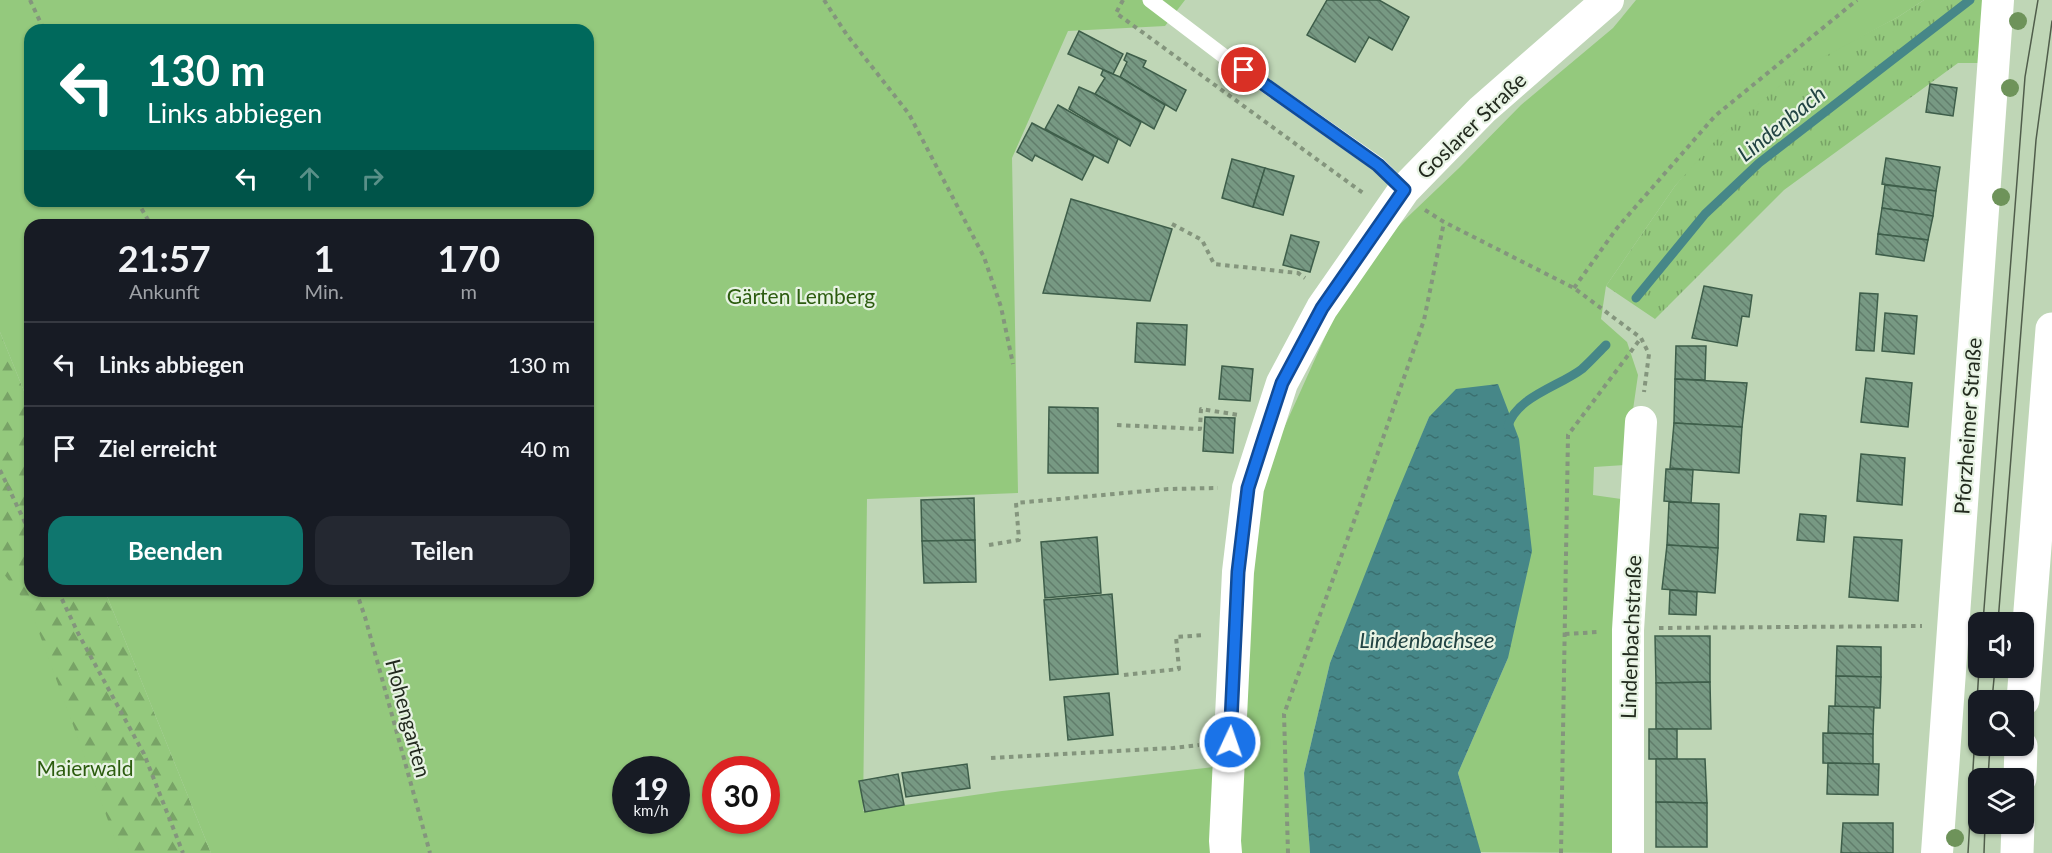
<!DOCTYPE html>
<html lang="de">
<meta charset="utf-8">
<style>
body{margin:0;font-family:Lato,sans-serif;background:#242831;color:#f1f3f6;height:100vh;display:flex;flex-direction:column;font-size:22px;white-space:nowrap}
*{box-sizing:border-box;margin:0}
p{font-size:20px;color:#9ea1a6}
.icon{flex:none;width:33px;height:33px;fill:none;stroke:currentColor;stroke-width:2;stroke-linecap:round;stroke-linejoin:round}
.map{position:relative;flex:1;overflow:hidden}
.side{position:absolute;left:24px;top:219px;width:570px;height:378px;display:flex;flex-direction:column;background:#171b24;border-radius:18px;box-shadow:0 2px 4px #0004}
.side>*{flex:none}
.guide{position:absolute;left:24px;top:24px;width:570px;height:183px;border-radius:18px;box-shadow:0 2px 4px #0004;background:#00695c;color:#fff;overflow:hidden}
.fabs{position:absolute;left:1968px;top:612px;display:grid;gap:12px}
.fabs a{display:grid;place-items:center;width:66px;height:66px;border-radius:12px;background:#171b24;box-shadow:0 2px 4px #0004;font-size:30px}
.speed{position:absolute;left:612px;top:756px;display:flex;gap:12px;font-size:30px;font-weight:700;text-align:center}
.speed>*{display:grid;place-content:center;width:78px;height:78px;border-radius:50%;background:#171b24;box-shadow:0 2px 4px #0004;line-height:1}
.speed small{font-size:15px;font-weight:400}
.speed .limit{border:9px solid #d22;background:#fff;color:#111}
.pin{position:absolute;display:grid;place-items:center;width:51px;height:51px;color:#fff;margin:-26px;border:3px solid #fff;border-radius:50%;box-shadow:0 2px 6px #0007}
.me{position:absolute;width:66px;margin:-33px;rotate:3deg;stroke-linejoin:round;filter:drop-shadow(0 0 4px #0008)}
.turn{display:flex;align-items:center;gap:21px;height:126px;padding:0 24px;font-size:27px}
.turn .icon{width:78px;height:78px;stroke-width:2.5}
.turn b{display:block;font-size:42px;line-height:51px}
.lanes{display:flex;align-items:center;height:57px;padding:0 24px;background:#0003;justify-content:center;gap:30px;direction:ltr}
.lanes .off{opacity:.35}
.eta{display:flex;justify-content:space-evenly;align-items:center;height:102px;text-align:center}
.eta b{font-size:36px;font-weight:700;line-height:42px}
.action{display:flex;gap:12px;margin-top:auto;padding:12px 24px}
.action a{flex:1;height:69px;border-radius:18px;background:#0f766e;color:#fff;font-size:24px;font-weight:700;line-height:69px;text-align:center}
.action a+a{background:#242831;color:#f1f3f6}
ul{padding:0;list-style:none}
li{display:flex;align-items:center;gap:18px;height:84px;padding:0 24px;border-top:2px solid #363941}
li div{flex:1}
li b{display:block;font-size:22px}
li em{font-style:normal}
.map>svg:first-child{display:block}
</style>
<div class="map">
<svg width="2052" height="853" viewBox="0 0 2052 853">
<defs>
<pattern id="grass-tufts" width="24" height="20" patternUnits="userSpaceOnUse" patternTransform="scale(1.5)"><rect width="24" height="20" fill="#94c97d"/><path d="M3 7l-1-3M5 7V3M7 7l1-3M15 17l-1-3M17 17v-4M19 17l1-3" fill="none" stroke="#78a366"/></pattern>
<pattern id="forest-firs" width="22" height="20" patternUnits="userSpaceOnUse" patternTransform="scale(1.5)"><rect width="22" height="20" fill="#94c97d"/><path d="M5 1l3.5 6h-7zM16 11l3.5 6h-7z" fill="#78a366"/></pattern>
<pattern id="water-ripples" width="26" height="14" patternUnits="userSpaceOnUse" patternTransform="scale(1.5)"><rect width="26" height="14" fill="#468788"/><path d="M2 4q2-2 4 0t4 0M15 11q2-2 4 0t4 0" fill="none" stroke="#3a6f6f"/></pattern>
<pattern id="building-back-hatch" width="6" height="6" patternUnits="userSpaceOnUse" patternTransform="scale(1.5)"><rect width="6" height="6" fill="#779983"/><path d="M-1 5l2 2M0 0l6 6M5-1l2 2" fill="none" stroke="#617d6b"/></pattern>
</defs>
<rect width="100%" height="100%" fill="#bfd6b6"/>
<path fill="url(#grass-tufts)" d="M1924,0H1986L1983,63H1958L1784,190L1655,319L1606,286L1675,186L1713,140L1794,71L1898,17Z"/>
<path fill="url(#forest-firs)" d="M0,332L30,406V591H105L211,853H0Z"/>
<g fill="#94c97d" fill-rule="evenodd">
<path d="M0,0H1185L1165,26L1068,31L1012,158L1018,493L867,499L863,811L1002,791L1214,767L1218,853H211L105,591H588V225H30V406L0,332ZM30,30H588V201H30ZM626,770H676V820H626ZM716,770H766V820H716Z"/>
<path d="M1636,0H1924L1898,17L1796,72L1715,141L1675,186L1606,286L1601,319L1627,342L1638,375L1625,465L1594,467L1593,495L1621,499L1617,853L1480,852L1458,773L1508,658L1429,417L1330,663L1304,773L1310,853H1235L1257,488L1347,288L1394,230L1459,168L1521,105L1613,28Z"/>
<path d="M0,569L30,608L120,853H0Z"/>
</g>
<path fill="url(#water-ripples)" d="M1498,384L1519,439L1532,551L1508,658L1458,773L1481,853H1310L1304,773L1330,663L1395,498L1429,417L1456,389Z"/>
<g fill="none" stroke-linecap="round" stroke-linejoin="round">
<g stroke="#468788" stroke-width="9">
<path d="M1636,298L1705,214L1759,163L1970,0"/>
<path d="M1508,426C1516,397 1560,386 1582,369C1590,362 1598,353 1606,345"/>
</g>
</g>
<g fill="url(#building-back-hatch)" stroke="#3e5e4a" stroke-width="1.5">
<path d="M1327,0H1379L1409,17L1392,50L1369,37L1355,62L1307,35Z"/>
<path d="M1079,31L1123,54L1113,74L1068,54Z"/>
<path d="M1127,53L1146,61L1143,67L1186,90L1176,111L1120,77L1127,62L1124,60Z"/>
<path d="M1103,70L1120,77L1165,105L1154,129L1095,94L1105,78L1101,75Z"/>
<path d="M1930,84L1957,88L1953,116L1926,112Z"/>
<path d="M1079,87L1095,94L1141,122L1130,146L1069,109Z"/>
<path d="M1058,105L1118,139L1108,163L1045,129Z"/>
<path d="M1032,123L1094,156L1082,180L1035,155L1032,161L1017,152Z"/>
<path d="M1886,158L1940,167L1936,191L1882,184Z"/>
<path d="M1232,159L1265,168L1253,207L1222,198Z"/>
<path d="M1265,168L1294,176L1283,215L1253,207Z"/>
<path d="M1885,185L1936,191L1933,216L1882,208Z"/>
<path d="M1071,199L1172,229L1150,301L1043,293Z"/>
<path d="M1882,208L1933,216L1928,240L1878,234Z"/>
<path d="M1878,234L1928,240L1924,261L1876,254Z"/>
<path d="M1291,235L1319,242L1310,272L1283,265Z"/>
<path d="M1704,286L1752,295L1749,317L1742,316L1737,346L1692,338Z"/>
<path d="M1860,293L1878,294L1874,351L1856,350Z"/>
<path d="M1885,313L1917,316L1914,354L1882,351Z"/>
<path d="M1137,323L1187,325L1185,365L1135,362Z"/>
<path d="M1676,346H1706L1705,380L1675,379Z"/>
<path d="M1222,366L1253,369L1250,401L1219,399Z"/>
<path d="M1866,378L1912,383L1908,427L1861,422Z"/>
<path d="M1675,379L1747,383L1742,427L1674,423Z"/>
<path d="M1049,407L1098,408V473H1048Z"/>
<path d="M1205,417L1235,418L1233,453L1203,451Z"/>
<path d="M1674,423L1742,427L1739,473L1670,468Z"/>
<path d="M1861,454L1905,458L1902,505L1857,501Z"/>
<path d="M1666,469L1693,470L1691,503L1664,501Z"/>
<path d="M974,498L975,540L922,541L921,500Z"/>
<path d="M1669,502L1719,504L1718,548L1667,545Z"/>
<path d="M1800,514L1826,516L1824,542L1797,540Z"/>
<path d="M1097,537L1101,593L1045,598L1041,542Z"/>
<path d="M1854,537L1902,540L1898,601L1849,597Z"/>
<path d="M975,540L976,582L924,583L922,541Z"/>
<path d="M1667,545L1718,548L1715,593L1662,589Z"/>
<path d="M1670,590L1697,592L1696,615L1669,614Z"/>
<path d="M1112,594L1118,674L1050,680L1044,600Z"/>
<path d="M1655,636H1710V682L1656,683Z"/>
<path d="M1837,646L1881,647V677L1836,676Z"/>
<path d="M1836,676L1881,677L1880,708L1835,707Z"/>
<path d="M1710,682L1711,729H1656V683Z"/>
<path d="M1109,693L1113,735L1068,740L1064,697Z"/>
<path d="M1829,706L1874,707L1873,734L1828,733Z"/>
<rect x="1649" y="729" width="28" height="30"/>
<path d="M1823,733L1873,734V764L1823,763Z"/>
<path d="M1656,759H1705L1707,803L1656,802Z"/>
<path d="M1828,763L1879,764L1878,795L1827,794Z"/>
<path d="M967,764L970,788L906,797L902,773Z"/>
<path d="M898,774L904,805L865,812L859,781Z"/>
<path d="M1656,802L1707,803V847H1656Z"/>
<path d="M1843,823H1893V853H1841Z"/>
</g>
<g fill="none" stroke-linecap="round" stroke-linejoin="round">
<g stroke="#84957d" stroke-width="4" stroke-dasharray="4.5 4.5" stroke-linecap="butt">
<path d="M30,0L44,30"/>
<path d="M824,0L847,35L909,114L984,257L1001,307L1013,364"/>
<path d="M1123,0L1116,13L1363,193H1366"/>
<path d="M137,201L151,225"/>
<path d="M1425,210L1444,222L1574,288L1641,338L1649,354L1644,392"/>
<path d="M1172,224L1202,240L1214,264L1298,273L1305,278"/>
<path d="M1574,288L1617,228L1715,116L1857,0"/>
<path d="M1117,425L1200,429L1201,409L1239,415"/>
<path d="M0,470L30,533"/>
<path d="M989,545L1019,540L1016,503L1168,489L1218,488"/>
<path d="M58,591L79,635L144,754L183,853"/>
<path d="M356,591L365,617L430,853"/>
<path d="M1659,628L1922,626"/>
<path d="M1565,634L1598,632"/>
<path d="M1124,675L1179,669L1176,637L1205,635"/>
<path d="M991,758L1173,748L1199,745"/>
<path d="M1288,853L1284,714L1358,510L1424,320L1444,222"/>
<path d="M1561,853L1568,435L1641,338"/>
</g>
<path stroke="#fff" stroke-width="15" d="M1150,0L1225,57L1379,165L1404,190"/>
<g stroke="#fff" stroke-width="32">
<path d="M1226,853L1225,841L1238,572L1248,488L1282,383L1322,308L1404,190L1482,110L1608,0"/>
<path d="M1628,853V630L1641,422"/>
<path d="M1937,853L1998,0"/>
</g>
<g stroke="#fff" stroke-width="33">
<path d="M2023,700L2052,329"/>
<path d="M2020,778L2021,746"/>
<path d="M2017,853L2018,824"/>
</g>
<g stroke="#505d4b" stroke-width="1.5">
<path d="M1983,622L2025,77L2038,0"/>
<path d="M1998,622L2036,140L2052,21"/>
<path d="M1992,700L1995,668"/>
<path d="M1988,778L1990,746"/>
<path d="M1968,853L1979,668"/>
<path d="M1984,853L1985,824"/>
</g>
</g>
<g fill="#6e935a">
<circle cx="2018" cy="21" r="9"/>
<circle cx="2010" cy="88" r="9"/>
<circle cx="2001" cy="197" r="9"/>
<circle cx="1955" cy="838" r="9"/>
</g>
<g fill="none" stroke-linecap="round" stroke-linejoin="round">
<g stroke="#114b97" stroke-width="15">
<path id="route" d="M1230,742L1238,572L1248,488L1264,438L1282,383L1322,308L1404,190L1378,165L1244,70"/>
</g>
<use href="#route" stroke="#1a73e8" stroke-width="10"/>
</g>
<g text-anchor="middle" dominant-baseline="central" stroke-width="4.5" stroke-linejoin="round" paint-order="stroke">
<g font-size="21" fill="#222a1e" stroke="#e7f3e3">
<text transform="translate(1471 125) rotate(-44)">Goslarer Straße</text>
<text transform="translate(1967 426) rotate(-86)">Pforzheimer Straße</text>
<text transform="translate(1630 637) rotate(-88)">Lindenbachstraße</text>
<text transform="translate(409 718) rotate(75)">Hohengarten</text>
</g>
<g font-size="21" fill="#2c5c0f" stroke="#e7f3e3">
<text x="801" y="295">Gärten Lemberg</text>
<text x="85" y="767">Maierwald</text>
</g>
<g font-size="22" font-style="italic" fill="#214343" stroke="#e7f3e3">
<text transform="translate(1781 123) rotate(-39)">Lindenbach</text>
<text x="1427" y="639">Lindenbachsee</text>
</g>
</g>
</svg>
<div class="fabs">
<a><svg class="icon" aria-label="sound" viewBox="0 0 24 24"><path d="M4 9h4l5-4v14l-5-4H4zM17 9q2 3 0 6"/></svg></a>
<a><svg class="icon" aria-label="search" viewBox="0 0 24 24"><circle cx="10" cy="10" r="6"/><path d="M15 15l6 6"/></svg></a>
<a><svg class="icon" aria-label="layers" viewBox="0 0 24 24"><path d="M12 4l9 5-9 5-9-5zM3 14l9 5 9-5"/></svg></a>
</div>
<div class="speed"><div>19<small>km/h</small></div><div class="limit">30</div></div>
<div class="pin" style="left:1244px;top:70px;background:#d93025"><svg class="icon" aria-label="arrive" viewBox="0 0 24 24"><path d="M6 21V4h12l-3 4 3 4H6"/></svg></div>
<svg class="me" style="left:1230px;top:742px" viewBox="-20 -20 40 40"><circle r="17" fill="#1a73e8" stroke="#fff" stroke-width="3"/><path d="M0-11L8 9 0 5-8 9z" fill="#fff"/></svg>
<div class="guide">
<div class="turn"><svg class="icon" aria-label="left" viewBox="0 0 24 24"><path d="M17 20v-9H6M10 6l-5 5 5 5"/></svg><div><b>130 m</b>Links abbiegen</div></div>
<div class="lanes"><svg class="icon" aria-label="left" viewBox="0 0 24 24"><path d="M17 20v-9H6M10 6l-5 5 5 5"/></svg><svg class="icon off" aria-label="ahead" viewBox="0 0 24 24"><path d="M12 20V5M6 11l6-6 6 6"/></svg><svg class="icon off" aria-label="right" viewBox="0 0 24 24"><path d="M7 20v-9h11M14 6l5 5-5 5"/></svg></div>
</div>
<section class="side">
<div class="eta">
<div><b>21:57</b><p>Ankunft</p></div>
<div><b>1</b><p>Min.</p></div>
<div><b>170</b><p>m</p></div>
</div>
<ul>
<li><svg class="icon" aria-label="left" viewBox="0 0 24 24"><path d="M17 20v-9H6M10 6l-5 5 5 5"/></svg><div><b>Links abbiegen</b></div><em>130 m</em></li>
<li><svg class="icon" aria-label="arrive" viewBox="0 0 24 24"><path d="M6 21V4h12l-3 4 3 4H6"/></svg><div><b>Ziel erreicht</b></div><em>40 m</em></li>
</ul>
<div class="action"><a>Beenden</a><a>Teilen</a></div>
</section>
</div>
